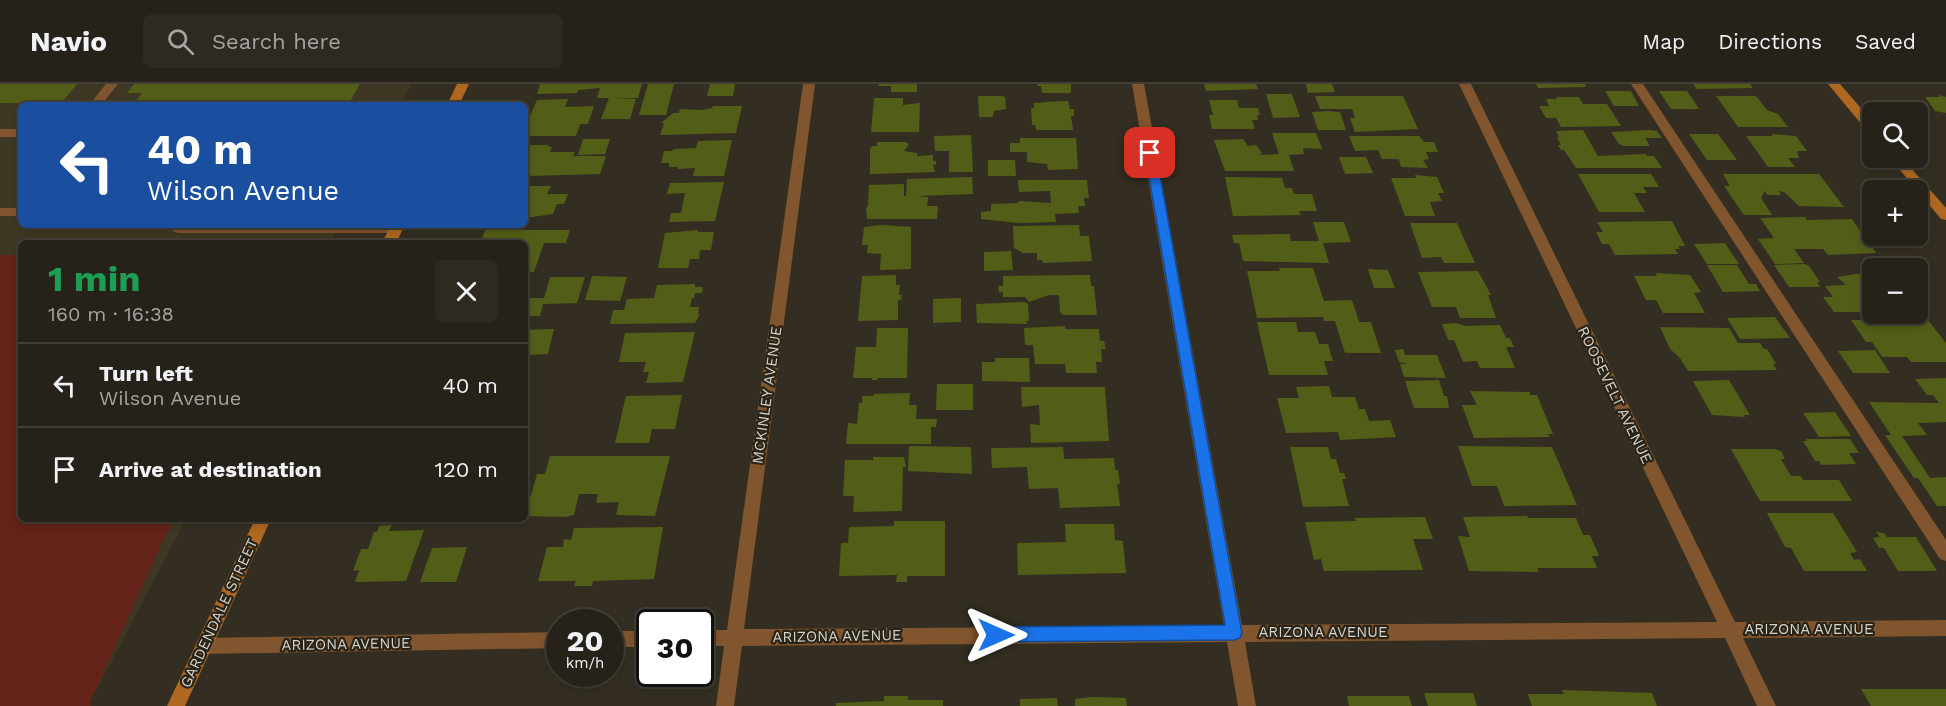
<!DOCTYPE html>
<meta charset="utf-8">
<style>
body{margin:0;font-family:"Work Sans",sans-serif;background:#2e2a22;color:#f1f3f6;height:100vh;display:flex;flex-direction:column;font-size:22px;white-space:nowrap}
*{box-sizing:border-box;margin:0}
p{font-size:20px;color:#a4a4a2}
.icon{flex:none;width:33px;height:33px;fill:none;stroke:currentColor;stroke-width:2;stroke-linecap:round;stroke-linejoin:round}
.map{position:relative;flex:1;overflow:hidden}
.details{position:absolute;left:18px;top:156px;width:510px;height:282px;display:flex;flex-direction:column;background:#262219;border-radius:9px;box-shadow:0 3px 9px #0003,0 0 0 2px #423f38}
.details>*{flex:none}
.banner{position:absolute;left:18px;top:18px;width:510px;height:126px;border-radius:9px;box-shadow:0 3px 9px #0003,0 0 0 2px #423f38;background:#1a4fa0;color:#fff;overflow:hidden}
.controls{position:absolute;left:1862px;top:18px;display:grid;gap:12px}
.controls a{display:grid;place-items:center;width:66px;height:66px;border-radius:9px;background:#262219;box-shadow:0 3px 9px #0003,0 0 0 2px #423f38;font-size:30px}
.speed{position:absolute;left:546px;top:525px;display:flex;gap:12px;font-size:30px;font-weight:700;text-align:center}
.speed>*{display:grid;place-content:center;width:78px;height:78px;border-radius:50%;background:#262219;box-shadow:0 3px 9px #0003,0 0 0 2px #423f38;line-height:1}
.speed small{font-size:15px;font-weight:400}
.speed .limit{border:3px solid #111;border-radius:9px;background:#fff;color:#111}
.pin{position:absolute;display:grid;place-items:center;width:51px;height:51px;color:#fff;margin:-26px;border-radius:12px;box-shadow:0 3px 9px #0006}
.me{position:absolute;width:66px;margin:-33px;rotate:90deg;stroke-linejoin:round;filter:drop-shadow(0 0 4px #0008)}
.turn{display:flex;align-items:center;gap:21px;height:126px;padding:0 30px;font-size:27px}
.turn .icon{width:78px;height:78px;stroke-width:2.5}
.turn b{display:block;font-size:42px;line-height:51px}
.round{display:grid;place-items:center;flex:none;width:63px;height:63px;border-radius:9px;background:#2e2a22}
.headline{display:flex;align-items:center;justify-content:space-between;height:102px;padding:0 30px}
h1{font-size:36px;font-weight:700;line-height:45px;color:#1e9e55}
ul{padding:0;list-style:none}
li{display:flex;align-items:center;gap:18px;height:84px;padding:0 30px;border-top:2px solid #423f38}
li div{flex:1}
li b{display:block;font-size:22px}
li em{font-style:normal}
header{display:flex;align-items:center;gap:36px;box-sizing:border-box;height:84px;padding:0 30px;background:#262219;border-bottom:2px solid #423f38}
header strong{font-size:28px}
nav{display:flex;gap:33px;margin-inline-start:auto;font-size:21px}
.search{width:420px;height:54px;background:#2e2a22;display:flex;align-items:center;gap:15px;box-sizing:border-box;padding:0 21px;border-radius:9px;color:#a4a4a2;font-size:22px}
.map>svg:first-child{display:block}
</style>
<header>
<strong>Navio</strong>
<div class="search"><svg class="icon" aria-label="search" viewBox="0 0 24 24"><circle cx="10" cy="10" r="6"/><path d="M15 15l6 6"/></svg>Search here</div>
<nav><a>Map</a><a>Directions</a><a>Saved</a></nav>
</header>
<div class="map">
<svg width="1946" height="622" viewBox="0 0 1946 622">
<rect width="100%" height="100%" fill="#332e21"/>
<path fill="#3e3723" d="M0,0H412L401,21H21V141H339L329,159H21V435H186L90,618L0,616Z"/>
<path fill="#632318" d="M0,171H21V435H173L90,618L91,622H0Z"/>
<g fill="#525e17">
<path d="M0,0H77L61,19H0Z"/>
<path d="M134,0H360L348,21H132L142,9H127Z"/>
<path d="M540,0H642L638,14H614L636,15L630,35H601L609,14H597L600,4L578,6L577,9L537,10Z"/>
<path d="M648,0H674L666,31H639Z"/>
<path d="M710,0H735L733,12H707Z"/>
<path d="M879,0H917V8H891V2H879Z"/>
<path d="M1037,0H1071V9H1042L1041,2H1038Z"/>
<path d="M1204,0H1256L1258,5L1206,7Z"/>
<path d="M1306,0H1332L1335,8L1308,9Z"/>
<path d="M1536,0H1585L1586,3L1538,4Z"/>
<path d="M1693,0H1750L1753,4L1697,5Z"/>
<path d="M1605,7H1631L1639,22H1614Z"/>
<path d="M1659,7H1687L1699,25H1671Z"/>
<path d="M1266,10H1292L1300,33L1273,34Z"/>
<path d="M1938,11L1946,13V29L1935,27L1925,13H1940Z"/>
<path d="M978,12H1002L1005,13L1006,25L994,27L993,33H979Z"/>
<path d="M1315,12H1403L1418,45L1355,48L1350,34H1355L1352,25H1320Z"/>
<path d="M1716,12H1756L1767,26L1778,30L1788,43H1738Z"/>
<path d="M1556,13H1579L1583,20H1607L1621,42L1561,43L1556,34H1546L1539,22H1549L1546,15H1557Z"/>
<path d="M874,14H903V21L920,19L919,48H871Z"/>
<path d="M568,15L565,23L594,22L588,40H580L576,52H525V43L537,16Z"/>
<path d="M1209,16H1237L1239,24H1258L1260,31H1257L1258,36H1252L1255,45H1212L1209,31H1213Z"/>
<path d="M1061,17H1068L1070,25H1074V32H1071L1073,46H1036L1035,41H1032L1031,24H1034V19Z"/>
<path d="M713,22H742L736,49L660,51L664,39H661L673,29H679L680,25L702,26L712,24Z"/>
<path d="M1327,27L1340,28L1346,46H1318L1312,28Z"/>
<path d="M1583,46L1598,72L1646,70L1647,72H1654L1662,84H1576L1564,66H1561L1558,61H1561L1557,53H1559L1556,47Z"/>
<path d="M1648,46L1657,47L1662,54H1645L1650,62H1624L1619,60L1611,48Z"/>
<path d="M1272,49H1316L1322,65L1303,64L1304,70L1289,71L1294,87H1225L1214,56L1243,55L1248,62L1256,61L1262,69L1260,71L1279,70Z"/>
<path d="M1689,50H1718L1737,76H1707Z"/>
<path d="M1771,50L1796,52L1807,67H1797L1799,74H1788L1795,83H1768L1746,52H1773Z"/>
<path d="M971,51L973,88H949V67H935L934,52Z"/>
<path d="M1349,52H1419L1424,58H1434L1438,68H1426L1429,75L1423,76L1428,84L1401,83L1399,75H1382L1378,66L1355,67Z"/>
<path d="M1020,54H1076L1078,85L1048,86L1047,80L1027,78V68H1010V59H1020Z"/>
<path d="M583,55H610L605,70L578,71Z"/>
<path d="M732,56L724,92H693L695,84L678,85V83H669V79H661L664,67H672L673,65L696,64L698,57Z"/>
<path d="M877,58H905L909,60L904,67L917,69V72L933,71V77H936V81L933,80L935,88L870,90V65L872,62H877Z"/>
<path d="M526,61H549L548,63H552L550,68H575L573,72H606L600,90L525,92Z"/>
<path d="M1339,73H1366L1373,89L1345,90Z"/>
<path d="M988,76H1015L1016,92H988Z"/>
<path d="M1578,90H1651L1659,103H1643L1647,109H1634L1645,128H1599Z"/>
<path d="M1723,90H1819L1844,123L1799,122L1784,108L1779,107L1781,111H1767L1765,107L1761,114L1772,131H1744L1724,102H1730Z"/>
<path d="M1415,91L1437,93L1444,109H1438L1442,117L1430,118L1435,132H1405L1391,94H1416Z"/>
<path d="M972,93L973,110L918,112L928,113L927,122H938L937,135H867L866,124L868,122L869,101L904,100V112H906L907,95Z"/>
<path d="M1225,93L1282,94L1285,104H1292L1294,110H1312L1317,127H1299L1301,131L1233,132Z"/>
<path d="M1018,96H1087L1089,114H1084L1085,122H1078L1079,129L1055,130L1056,138L1019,139L981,135V128L991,127V120L1018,119L1019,117L1051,119L1050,107L1019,108Z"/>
<path d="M724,98L715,137L669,138L671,129H681L685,109L667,110L670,99Z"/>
<path d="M525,102H551L547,110H568L564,120H557L553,130L525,134Z"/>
<path d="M1805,133L1807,136L1852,135L1876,169L1828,171L1823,165H1794L1804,179L1775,180L1758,155L1774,154L1760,134Z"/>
<path d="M1672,137L1685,162H1678L1680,165H1675L1678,170L1615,171L1609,160H1602L1596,148H1603L1597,138Z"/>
<path d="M1313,138H1344L1351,158L1323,159L1329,179L1243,177L1239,159H1234L1232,151L1290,150L1291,157H1319Z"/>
<path d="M1410,139H1457L1475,179H1444L1441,173L1422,174Z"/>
<path d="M881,141L911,143V185L880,186L881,170L867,169L868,161H862L864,143Z"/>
<path d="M1079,141L1080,152H1089L1092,177L1043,179L1042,176H1037V169H1023L1014,164L1013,142Z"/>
<path d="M503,144L508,146H570L566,159H544L534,188H525V159H480L485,146H502Z"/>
<path d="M698,146V148H714L711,166H700L699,175H690L688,184H658L665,149Z"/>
<path d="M1725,159L1739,180H1707L1694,160Z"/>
<path d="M1011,167L1013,186L984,187V168Z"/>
<path d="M1804,180L1809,182L1820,198H1817L1820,203H1789L1774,181Z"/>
<path d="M1707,181H1737L1749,200H1756L1760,207L1723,208Z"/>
<path d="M1279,184H1313L1324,217L1352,216L1359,238H1371L1381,269H1345L1335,237H1324L1323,233L1257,234L1247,187H1280Z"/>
<path d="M1368,185L1388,186L1395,204H1374Z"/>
<path d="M1478,187L1491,211H1488L1496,234H1460L1456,223H1432L1418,188Z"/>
<path d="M1655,189L1690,191L1701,208L1694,209L1705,229H1663L1656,216H1646L1634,192H1657Z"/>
<path d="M1855,190L1872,191V228H1834L1823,213H1833L1825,202L1846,201L1837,193Z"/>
<path d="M896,191V201H900L899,211H902L901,216H898V236L858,237L862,192Z"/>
<path d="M1090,191L1091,202H1094L1097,231H1063L1060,228L1059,211H1049L1029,218L1025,213H1003V208H999L998,202H1003V192Z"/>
<path d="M592,192L627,193L620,217L585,216Z"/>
<path d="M550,193H585L577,219L543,220L540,232H525V214H544Z"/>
<path d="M695,200V203H703L702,209H695L694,214H692L690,223H699L698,230H700L695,239L610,240L613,226H624L627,215L654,214L657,201Z"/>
<path d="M961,214V238L933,239V215Z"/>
<path d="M1025,218L1028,220L1029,237H1026L1027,240L977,239L976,220Z"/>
<path d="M1775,233L1790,254L1740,255L1727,234Z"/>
<path d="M1851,236H1928L1946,259V278H1911L1907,273H1882L1872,258H1866Z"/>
<path d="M1257,238H1296L1298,248H1315L1319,260H1328L1333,277H1324L1328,291H1269Z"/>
<path d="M1456,239L1465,242L1500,241L1506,254H1510L1514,263H1506L1515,284H1480L1477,277L1463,278L1454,256H1448L1442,240Z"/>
<path d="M1065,242V245H1099L1100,257H1104L1106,265H1101L1102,278H1096L1097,289H1066L1065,280H1035L1033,261H1025L1024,244Z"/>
<path d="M1660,243L1729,244L1738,259H1760L1764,265H1767L1776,280H1773L1777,286L1688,287L1680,274L1670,265Z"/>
<path d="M877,244H908L907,294H878L877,296H872V294H853L856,263H876Z"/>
<path d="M554,245L548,270L525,271V246Z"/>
<path d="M695,248L683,298L646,299L649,288H643L646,278H619L625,249Z"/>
<path d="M1403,265L1405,271H1437L1446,294L1404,293L1400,280H1408L1399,278L1395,266Z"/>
<path d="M1875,266L1890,289H1853L1838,267Z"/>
<path d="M995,274H1029L1030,298L982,297V278H995Z"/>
<path d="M1946,294V338L1918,339L1927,351L1902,352L1930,394L1946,393V422H1937L1918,394H1914L1885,351H1891L1869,318L1939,319L1933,311H1927L1915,295Z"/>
<path d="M1439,296L1444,312H1447L1449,324H1414L1405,297Z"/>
<path d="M1729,296L1750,331H1744L1745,333L1712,331L1693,297Z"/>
<path d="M937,300H973V326H936Z"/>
<path d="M1329,302L1332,313H1355L1359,325H1365L1369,337L1390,336L1396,353L1340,356L1338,348L1286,349L1277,314H1299L1296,303Z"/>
<path d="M1021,303H1105L1109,357L1031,359L1030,340L1040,341L1039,321L1022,323Z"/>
<path d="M1470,307L1530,308V311H1537L1553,350H1548L1550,353L1474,354L1462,321H1477Z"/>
<path d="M910,309L909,321H917L916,335H937L936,343H931V360H846L848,339L857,340L859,319H862V312H874V310Z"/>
<path d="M682,311L675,345H652L649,359H615L626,312Z"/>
<path d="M1835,328L1851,352L1819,353L1803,329Z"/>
<path d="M1806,355H1850L1859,369H1849L1856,380L1821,381L1819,377H1815L1803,357H1807Z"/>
<path d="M909,362L971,363L972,390L908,387Z"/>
<path d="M1458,362L1552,363L1577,421L1504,422L1497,402H1472Z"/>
<path d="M1063,363L1064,375L1114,374L1115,386H1118L1120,400H1117L1120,422L1060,424L1058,404L1029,405L1027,383L992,384L991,364Z"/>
<path d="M1290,363H1328L1331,375H1336L1340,389H1344L1346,395H1342L1349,422L1303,423Z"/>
<path d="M1731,365H1774L1781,367L1785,375H1781L1791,392H1801L1803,396H1839L1852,417H1760Z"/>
<path d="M550,372H670L655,432L616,431L619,418L596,419L598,410H579L574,431L565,433L525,432L537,390H545Z"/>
<path d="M873,373H904L906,383H903L902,427L853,428L854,412H843L845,376H873Z"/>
<path d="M1767,429H1833L1857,468L1850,469L1854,476L1860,475L1867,487H1804L1791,464L1785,463Z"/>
<path d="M1527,432L1528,434H1576L1583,451H1590L1599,472H1592L1597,484H1537L1539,488L1469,487L1458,452L1470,453L1463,433Z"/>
<path d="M1425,433L1433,455H1413L1423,486L1324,487L1321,475L1314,476L1305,438L1356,437L1355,434Z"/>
<path d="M894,437H945V492H907V498H896L897,491L839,492L841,459H848L849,443L894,442Z"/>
<path d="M1065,440H1114L1115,456L1123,457L1126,489L1018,491L1017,459L1066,458Z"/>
<path d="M392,441L389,447L424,446L406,497L355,498L359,486L353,487L361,465H368L374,448H377L379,442Z"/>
<path d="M663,443L654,495L593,497L592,502H574L576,497H538L547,463H563L564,455L571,456L574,444Z"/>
<path d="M1876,448L1884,449L1887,453H1916L1937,487H1898L1884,464H1879L1873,454L1880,453Z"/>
<path d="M467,463L456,498H420L432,464Z"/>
<path d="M1861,605H1946V622H1871Z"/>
<path d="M1562,606L1652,609L1657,622H1532L1528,610H1564Z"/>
<path d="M1424,609H1473L1477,622H1428Z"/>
<path d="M884,612H908V616H943V622H836V619L884,617Z"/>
<path d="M1347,612H1409L1412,622H1349Z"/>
<path d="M1092,613L1126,614L1127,622H1075V615Z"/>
<path d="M1057,614L1058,622H1020V615Z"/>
</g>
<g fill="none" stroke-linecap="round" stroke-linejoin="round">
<g fill="#81552d" fill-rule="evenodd">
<path d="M106,0H118L101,21H89Z"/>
<path d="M1631,0H1643L1946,456V477L1940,475Z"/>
<rect x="0" y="45" width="21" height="8"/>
<rect x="0" y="124" width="21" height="8"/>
<path d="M169,141H401L403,144L396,149H178L173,147Z"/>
</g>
<g fill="#81552d" fill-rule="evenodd">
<path d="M803,0H815L744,545L1224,542L1132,0H1144L1242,541L1717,538L1459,0H1471L1735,538L1946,536V552L1743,554L1776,622H1757L1725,554L1245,558L1256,622H1238L1227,558L742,562L734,622H716L724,562H700V546H727Z"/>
<rect x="610" y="547" width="40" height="16"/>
<path d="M560,548V564L204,570L198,568L195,562L198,556L204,554Z"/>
</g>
<g fill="#ae6821" fill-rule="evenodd">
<path d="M457,0H469L459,21H447Z"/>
<path d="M1828,0H1840L1872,37V49L1868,48Z"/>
<path d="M1890,74H1902L1946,124V136L1941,135Z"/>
<path d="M391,141H405L396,159H382Z"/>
<path d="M255,435H271L185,622H167Z"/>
</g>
</g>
<path fill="#1a73e8" stroke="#114b97" stroke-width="1.5" d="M1150,65L1156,69L1242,549L1240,554L1234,556L996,558L990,556L988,551L990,545L996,543L1225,541L1145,69Z"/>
<g text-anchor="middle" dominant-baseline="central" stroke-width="4.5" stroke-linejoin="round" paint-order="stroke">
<g font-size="15" fill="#d6d3cb" stroke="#292417">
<text transform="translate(767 311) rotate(-82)">MCKINLEY AVENUE</text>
<text transform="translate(1615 311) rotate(64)">ROOSEVELT AVENUE</text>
<text transform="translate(219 529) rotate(-65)">GARDENDALE STREET</text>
<text x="1809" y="545">ARIZONA AVENUE</text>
<text x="1323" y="548">ARIZONA AVENUE</text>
<text transform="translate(837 552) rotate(-1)">ARIZONA AVENUE</text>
<text transform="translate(346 560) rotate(-1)">ARIZONA AVENUE</text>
</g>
</g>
</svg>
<div class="controls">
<a><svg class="icon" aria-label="search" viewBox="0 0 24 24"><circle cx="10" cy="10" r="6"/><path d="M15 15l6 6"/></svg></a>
<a>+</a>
<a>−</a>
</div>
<div class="speed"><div>20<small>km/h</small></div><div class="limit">30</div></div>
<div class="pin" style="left:1150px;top:69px;background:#d93025"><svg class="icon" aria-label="arrive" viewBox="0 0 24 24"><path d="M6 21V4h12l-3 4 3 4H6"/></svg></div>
<svg class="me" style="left:996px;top:551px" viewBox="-20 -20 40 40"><path d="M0-17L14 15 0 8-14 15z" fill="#1a73e8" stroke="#fff" stroke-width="4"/></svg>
<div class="banner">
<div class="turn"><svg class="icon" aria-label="left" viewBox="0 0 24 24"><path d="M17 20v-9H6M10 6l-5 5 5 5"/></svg><div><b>40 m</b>Wilson Avenue</div></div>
</div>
<section class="details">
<div class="headline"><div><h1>1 min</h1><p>160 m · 16:38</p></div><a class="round"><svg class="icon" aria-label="close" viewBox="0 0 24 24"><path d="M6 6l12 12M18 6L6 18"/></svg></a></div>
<ul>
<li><svg class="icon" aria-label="left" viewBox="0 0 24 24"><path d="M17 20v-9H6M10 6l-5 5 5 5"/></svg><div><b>Turn left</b><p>Wilson Avenue</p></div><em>40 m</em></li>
<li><svg class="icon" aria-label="arrive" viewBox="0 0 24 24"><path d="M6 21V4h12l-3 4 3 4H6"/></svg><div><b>Arrive at destination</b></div><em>120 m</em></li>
</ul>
</section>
</div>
